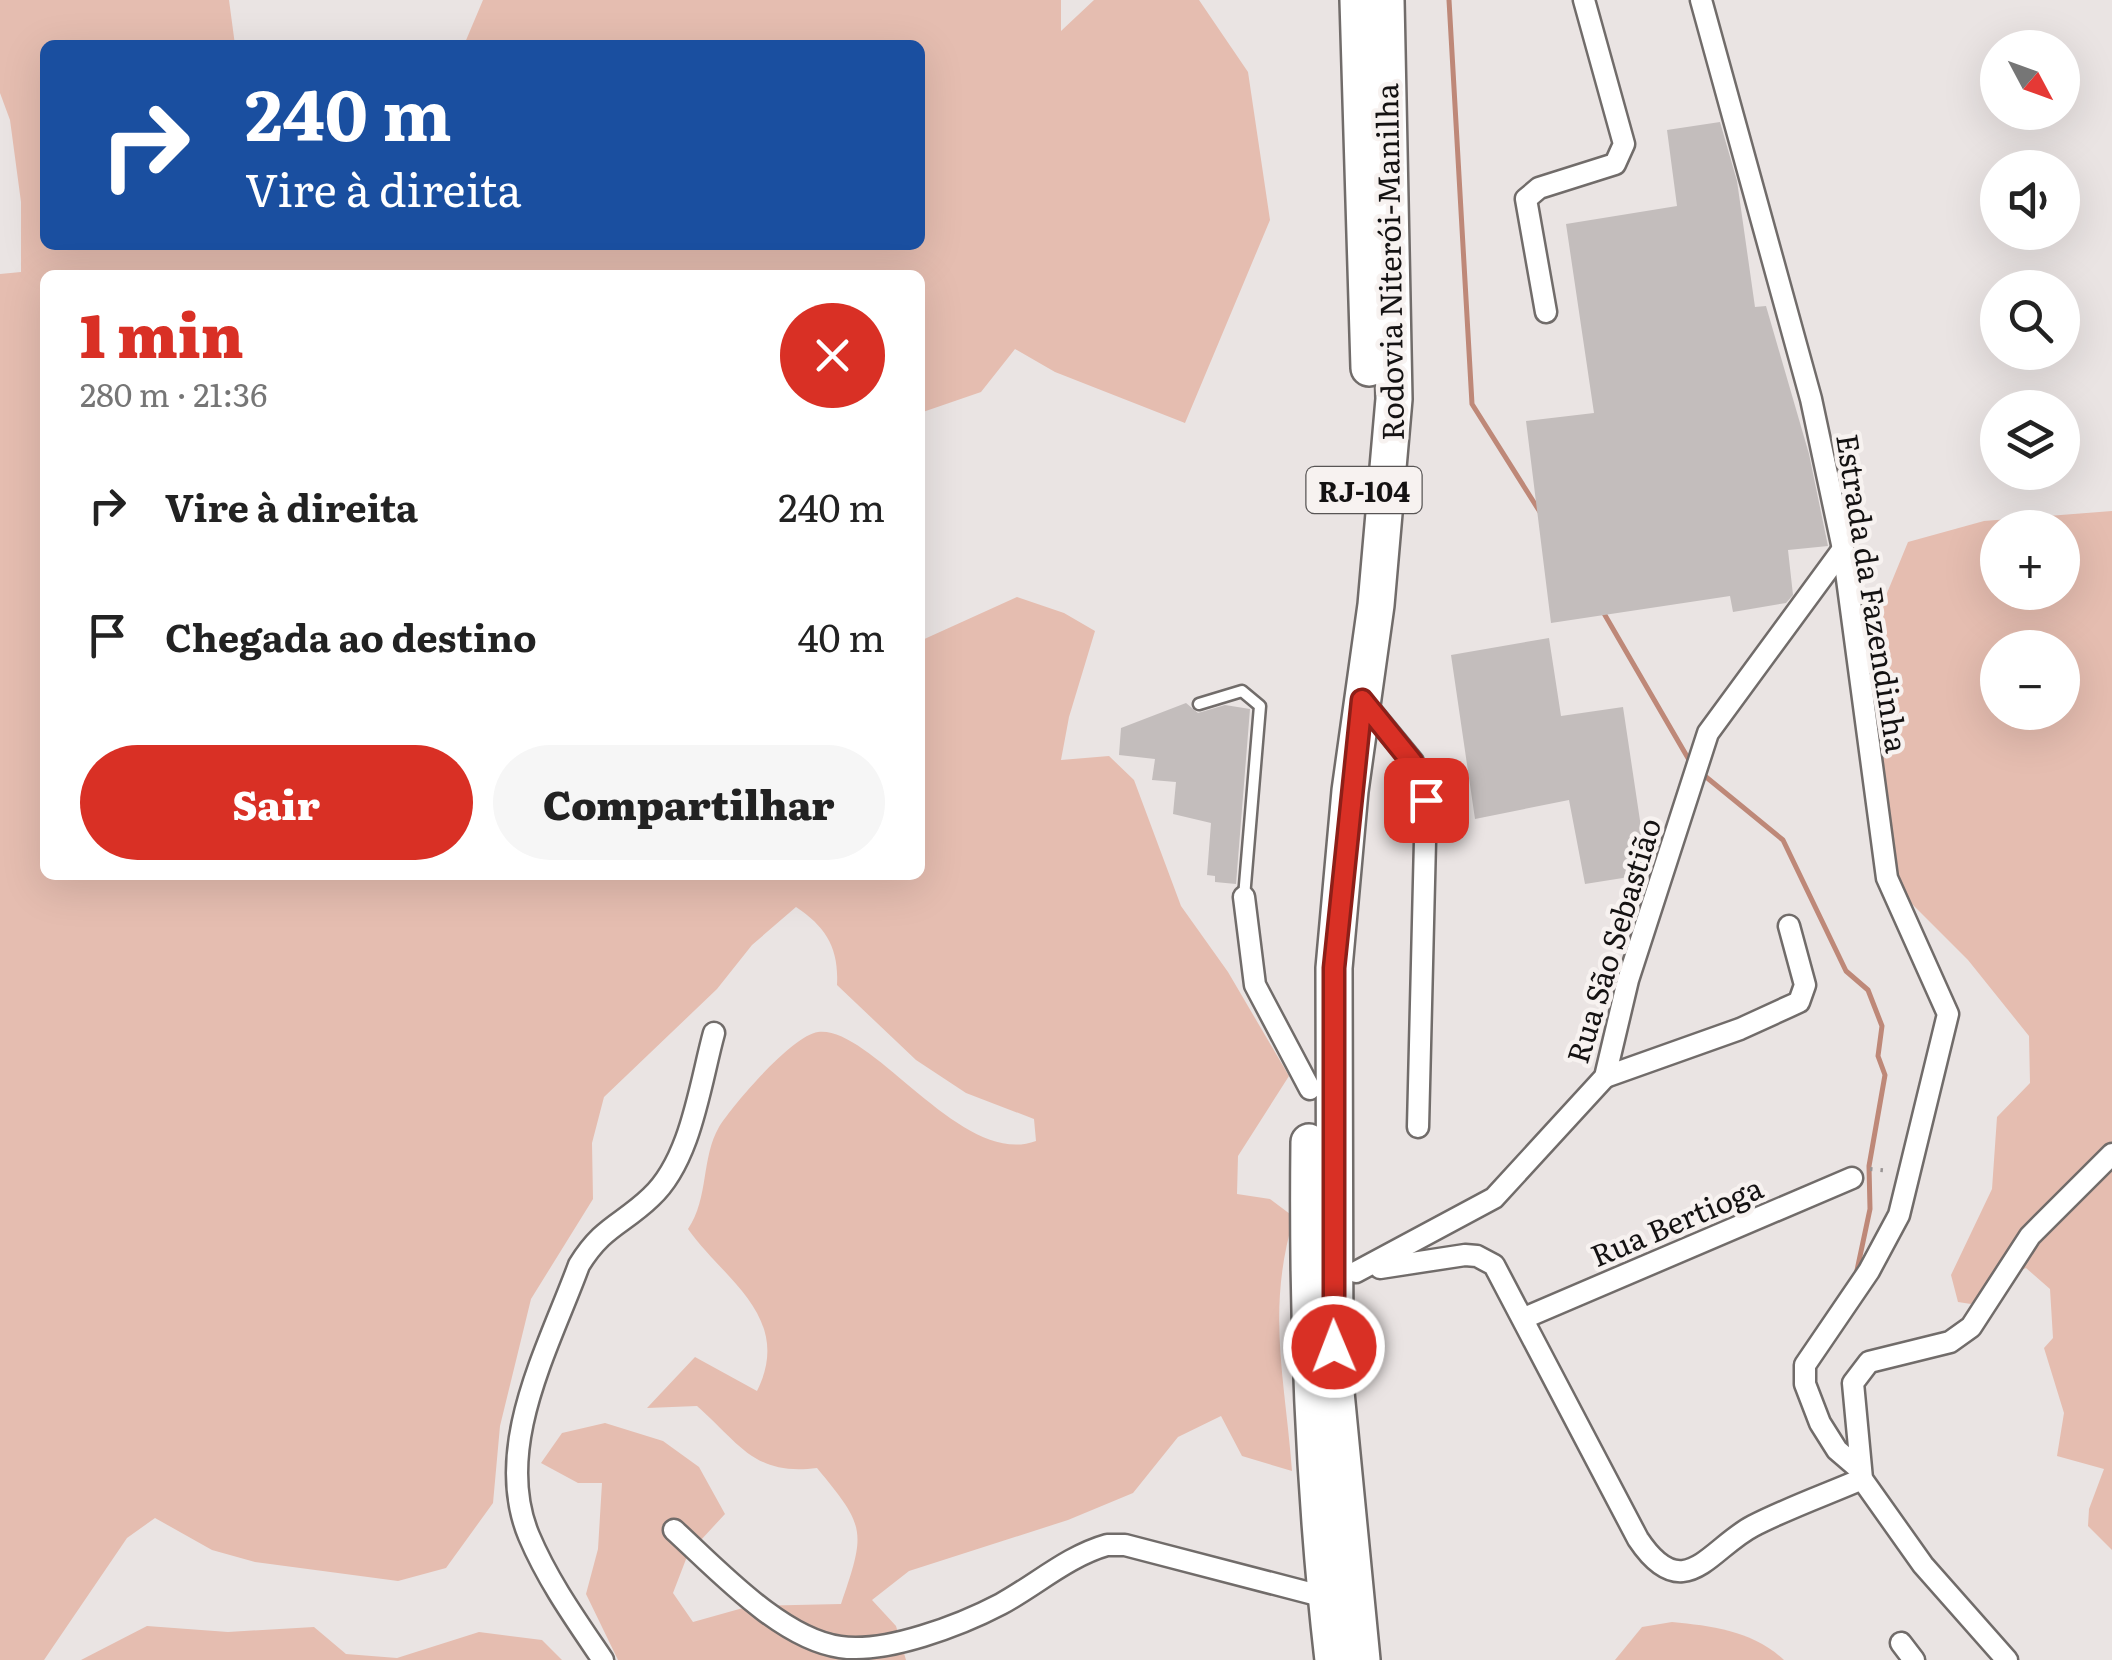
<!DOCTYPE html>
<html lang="pt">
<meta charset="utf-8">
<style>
body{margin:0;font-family:Literata,serif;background:#f6f6f6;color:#222;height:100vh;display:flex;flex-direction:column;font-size:38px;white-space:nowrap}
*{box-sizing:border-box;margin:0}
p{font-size:32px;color:#767676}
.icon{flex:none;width:55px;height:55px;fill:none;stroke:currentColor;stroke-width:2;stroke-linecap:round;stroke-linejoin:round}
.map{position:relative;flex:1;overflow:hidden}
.sheet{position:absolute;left:40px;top:270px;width:885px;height:610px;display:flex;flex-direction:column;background:#fff;border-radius:15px;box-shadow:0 10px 40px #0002}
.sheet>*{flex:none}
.hud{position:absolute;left:40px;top:40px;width:885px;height:210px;border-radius:15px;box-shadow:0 10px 40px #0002;background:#1a4fa0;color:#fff;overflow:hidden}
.needle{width:65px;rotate:131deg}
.buttons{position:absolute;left:1980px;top:30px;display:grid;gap:20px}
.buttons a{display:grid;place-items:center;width:100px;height:100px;border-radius:50%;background:#fff;box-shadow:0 10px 40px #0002;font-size:50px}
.pin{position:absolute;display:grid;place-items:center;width:85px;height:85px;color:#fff;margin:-42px;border-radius:20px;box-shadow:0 5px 15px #0006}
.me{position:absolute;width:110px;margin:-55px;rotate:359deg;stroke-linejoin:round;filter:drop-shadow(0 0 8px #0008)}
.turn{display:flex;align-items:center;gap:35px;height:210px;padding:0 40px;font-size:45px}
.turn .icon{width:130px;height:130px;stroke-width:2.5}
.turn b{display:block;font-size:70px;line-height:85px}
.round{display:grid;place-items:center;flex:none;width:105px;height:105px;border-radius:52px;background:#f6f6f6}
.headline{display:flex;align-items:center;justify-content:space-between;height:170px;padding:0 40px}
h1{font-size:60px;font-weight:800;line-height:75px;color:#d93025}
.primary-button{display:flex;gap:20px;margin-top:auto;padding:20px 40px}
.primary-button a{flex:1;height:115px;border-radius:60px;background:#d93025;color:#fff;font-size:40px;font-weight:800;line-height:115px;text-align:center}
.primary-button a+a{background:#f6f6f6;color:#222}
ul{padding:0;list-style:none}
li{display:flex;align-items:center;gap:30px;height:130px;padding:0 40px}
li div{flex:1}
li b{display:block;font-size:38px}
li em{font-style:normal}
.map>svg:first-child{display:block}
</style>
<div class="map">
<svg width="2112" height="1660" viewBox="0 0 2112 1660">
<rect width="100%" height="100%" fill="#eae4e3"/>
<g fill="#e5bdb0" fill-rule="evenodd">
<path d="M0,0H229L235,45H45V245H920V45H464L483,0H1061V31L1094,0H1199L1248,72L1270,220L1185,423L1055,372L1015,349L981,392L920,413V275H45V875H920V641L1017,597L1064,613L1095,631L1069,717L1061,760L1109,756L1134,780L1181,906L1228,972L1289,1076L1238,1156L1237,1194L1270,1199L1294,1217C1266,1310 1285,1378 1292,1471L1242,1456L1221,1416L1178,1437L1133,1493L1068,1520L909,1571L872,1600L896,1626L906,1660H618L586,1594L598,1549L602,1483H578L541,1463L562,1433L605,1423L663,1441L699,1467L725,1514L688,1554L673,1593L693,1622L750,1606L841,1604C866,1531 866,1527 817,1468C754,1476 740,1444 697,1406L647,1408L695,1357L757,1391C794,1317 723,1279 688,1229C709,1198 701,1158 719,1127C733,1104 793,1035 818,1032C872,1025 962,1169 1036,1141L1034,1119L966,1093L916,1060L837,985C839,948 826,927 796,907L752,945L717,989L604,1097L592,1143L593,1199L531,1299L500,1426L493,1503L446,1568L398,1581L255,1562L212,1550L155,1518L127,1538L44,1660H0V274L21,272V202L10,120L0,93Z"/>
<path d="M2112,511V1550L2088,1526L2089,1509L2104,1469L2057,1456L2064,1413L2044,1348L2053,1338L2050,1289L2026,1268L1986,1287L1971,1304L1958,1302L1951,1275L1992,1189L1997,1117L2030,1083L2029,1036L1968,960L1901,893L1879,731L1878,615L1908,542L1984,521ZM1998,528H2062V592H1998ZM1998,648H2062V712H1998Z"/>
<path d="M1672,1622C1713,1626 1753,1631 1784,1660H1615L1642,1627Z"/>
<path d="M147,1626L228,1632L314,1627L346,1654L397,1658L479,1632L542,1640L562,1660H81Z"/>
</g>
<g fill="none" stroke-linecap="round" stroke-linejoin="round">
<g stroke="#be8878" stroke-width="5">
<path d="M1449,0L1472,404L1540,512"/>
<path d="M1602,610L1692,765"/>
<path d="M1700,772L1783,840L1846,971L1868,990L1882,1026L1878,1056L1885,1075L1869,1166L1870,1209L1856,1275"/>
</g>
</g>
<g fill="#c3bdbc">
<path d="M1720,122L1737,181L1755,307L1766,306L1809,454L1828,546L1788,550L1793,595L1786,603L1733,612L1730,596L1551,623L1526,421L1594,413L1566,224L1677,206L1667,130Z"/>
<path d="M1549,638L1561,716L1623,707L1648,874L1585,884L1569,800L1475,819L1451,655Z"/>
<path d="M1186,703L1198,713L1225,705L1250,709L1236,884L1215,882V876L1207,875L1211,823L1173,814L1176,782L1152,780L1155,759L1119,755L1121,728Z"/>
</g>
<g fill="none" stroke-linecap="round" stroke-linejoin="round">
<g stroke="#716c6a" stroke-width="15">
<path id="service" d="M1199,704L1242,691L1260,706L1244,897"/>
</g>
<g stroke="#716c6a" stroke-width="25">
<g id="minor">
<path d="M1701,0L1811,399L1843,549L1887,878L1948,1014L1899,1215L1869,1271L1805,1365V1384L1820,1423L1837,1450L1858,1468"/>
<path d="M1546,312L1526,199L1539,188L1615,164L1624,144L1584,0"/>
<path d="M1362,700L1413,762L1426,800L1418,1127"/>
<path d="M1244,897L1255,985L1310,1089"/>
<path d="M1605,1077L1740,1029L1799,1002L1805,985L1789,926"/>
<path d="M1380,1268L1465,1255L1477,1256L1494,1265L1638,1539C1684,1608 1710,1548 1753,1526C1788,1508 1825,1495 1862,1479"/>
<path d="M1356,1272L1494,1198L1605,1077L1628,980L1708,733L1843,549"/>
<path d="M1524,1318L1852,1178"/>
<path d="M674,1530C717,1569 781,1639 840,1647C886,1654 961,1625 1001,1604C1036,1585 1068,1556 1107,1545H1125L1325,1597"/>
<path d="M1901,1643L1914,1660"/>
<path d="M603,1660C576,1620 548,1581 529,1536C492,1448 549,1347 579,1265C603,1226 622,1225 651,1197C691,1160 700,1084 714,1033"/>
<path d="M2007,1660L1923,1565L1862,1479L1853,1383L1869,1362L1950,1342L1971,1327L2030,1236L2112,1154"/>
</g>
</g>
<g stroke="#716c6a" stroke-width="40">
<g id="trunk">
<path d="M1358,0L1369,368"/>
<path d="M1309,1142C1307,1316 1313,1487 1333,1660"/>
<path d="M1362,1660L1335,1382L1334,968L1350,791L1376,605L1394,399L1386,0"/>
</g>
</g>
<path stroke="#999494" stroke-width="4" stroke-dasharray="2.5 8" stroke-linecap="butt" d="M1870,1169L1890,1171"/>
<use href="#service" stroke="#fff" stroke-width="10"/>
<use href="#minor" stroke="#fff" stroke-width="20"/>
<use href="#trunk" stroke="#fff" stroke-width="35"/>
</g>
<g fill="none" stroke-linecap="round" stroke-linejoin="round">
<g stroke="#8d1f18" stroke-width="25">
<path id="route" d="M1334,1347V968L1362,700L1412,762L1426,800"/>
</g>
<use href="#route" stroke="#d93025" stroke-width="18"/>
</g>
<g text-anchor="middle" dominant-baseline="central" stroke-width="9" stroke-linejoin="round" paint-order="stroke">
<rect fill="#f7f2f0" stroke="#585555" stroke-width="2.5" x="1306.5" y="467" width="115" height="46" rx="8"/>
<g font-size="28" font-weight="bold" fill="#141212">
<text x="1364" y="490">RJ-104</text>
</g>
<g font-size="30" fill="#141212" stroke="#f7f2f0">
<text transform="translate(1388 262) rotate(-91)">Rodovia Niterói-Manilha</text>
<text transform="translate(1874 593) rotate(81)">Estrada da Fazendinha</text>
<text transform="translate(1612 940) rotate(-73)">Rua São Sebastião</text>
<text transform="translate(1676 1220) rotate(-23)">Rua Bertioga</text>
</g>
</g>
</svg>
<div class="buttons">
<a><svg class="needle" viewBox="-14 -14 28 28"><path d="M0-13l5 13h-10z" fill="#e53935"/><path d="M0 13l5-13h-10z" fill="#767676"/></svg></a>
<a><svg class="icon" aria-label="sound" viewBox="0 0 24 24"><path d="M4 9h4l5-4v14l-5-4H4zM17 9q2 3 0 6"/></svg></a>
<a><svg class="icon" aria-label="search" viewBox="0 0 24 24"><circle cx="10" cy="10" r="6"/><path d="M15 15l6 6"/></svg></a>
<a><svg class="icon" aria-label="layers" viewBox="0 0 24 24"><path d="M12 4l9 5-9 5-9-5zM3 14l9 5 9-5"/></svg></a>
<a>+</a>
<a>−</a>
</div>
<div class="pin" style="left:1426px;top:800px;background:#d93025"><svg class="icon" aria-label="arrive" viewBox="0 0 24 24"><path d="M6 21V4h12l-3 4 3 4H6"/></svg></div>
<svg class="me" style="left:1334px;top:1347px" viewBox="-20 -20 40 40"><circle r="17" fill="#d93025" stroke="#fff" stroke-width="3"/><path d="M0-11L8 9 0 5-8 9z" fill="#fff"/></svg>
<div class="hud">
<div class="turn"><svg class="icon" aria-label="right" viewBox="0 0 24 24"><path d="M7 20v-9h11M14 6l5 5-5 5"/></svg><div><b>240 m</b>Vire à direita</div></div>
</div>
<section class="sheet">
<div class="headline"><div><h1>1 min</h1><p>280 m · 21:36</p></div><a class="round" style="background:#d93025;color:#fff"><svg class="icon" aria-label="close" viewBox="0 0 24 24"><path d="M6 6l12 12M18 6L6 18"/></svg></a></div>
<ul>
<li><svg class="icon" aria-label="right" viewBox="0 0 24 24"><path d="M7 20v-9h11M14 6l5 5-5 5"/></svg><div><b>Vire à direita</b></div><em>240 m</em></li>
<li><svg class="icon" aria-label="arrive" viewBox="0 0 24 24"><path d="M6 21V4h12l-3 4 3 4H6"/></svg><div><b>Chegada ao destino</b></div><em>40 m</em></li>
</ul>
<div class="primary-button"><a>Sair</a><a>Compartilhar</a></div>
</section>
</div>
